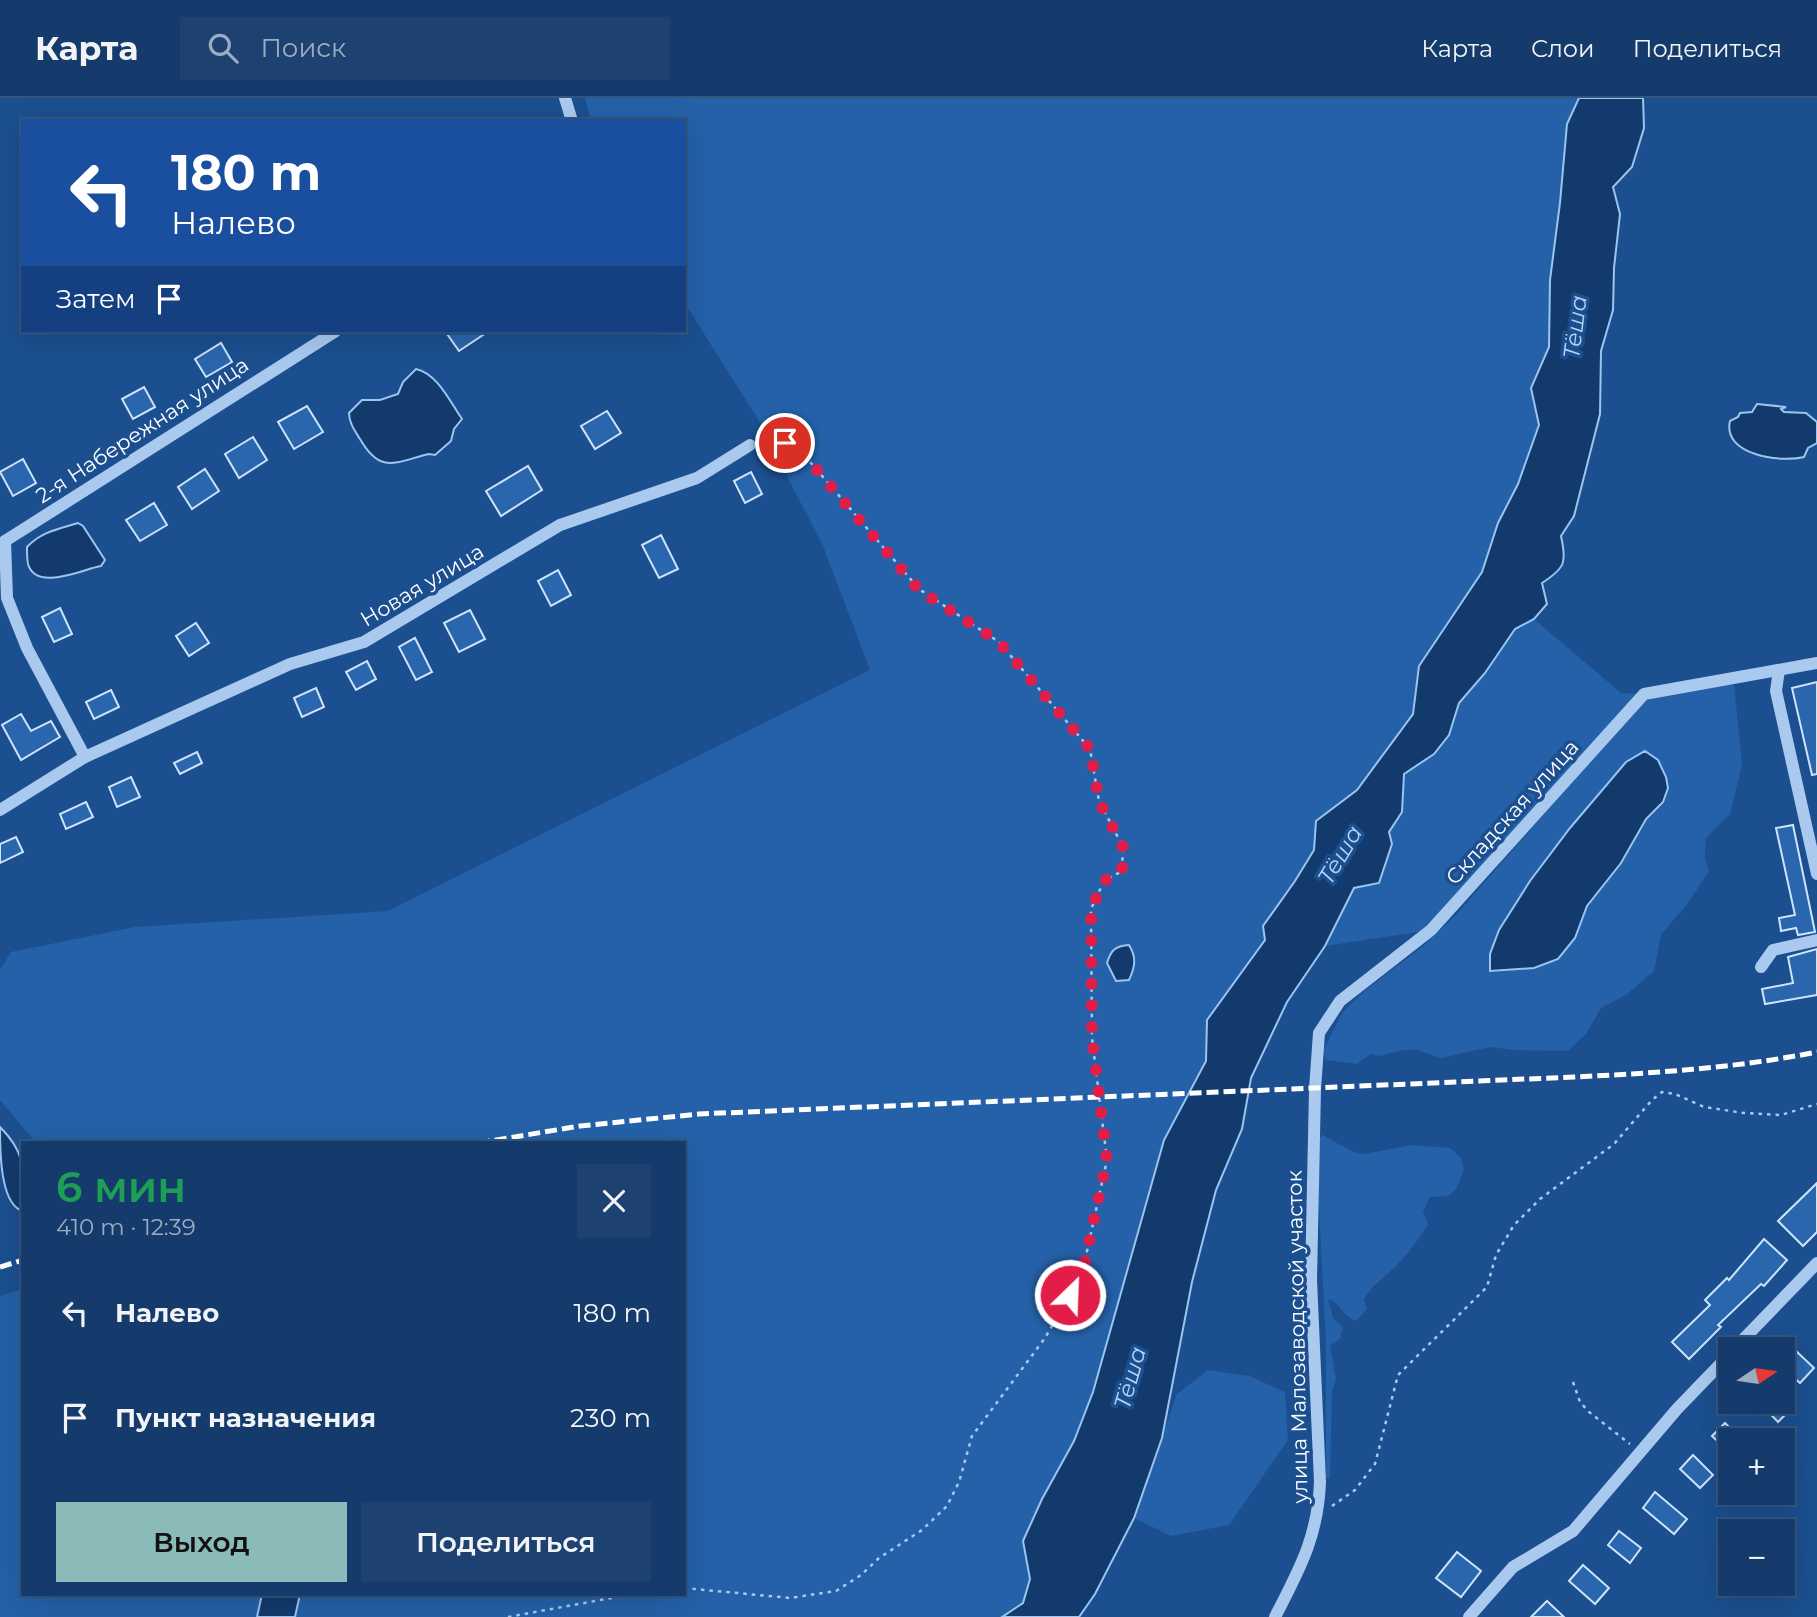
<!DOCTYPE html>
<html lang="ru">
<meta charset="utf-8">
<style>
body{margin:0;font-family:Montserrat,sans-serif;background:#1d4271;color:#f1f3f6;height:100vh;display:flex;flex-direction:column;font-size:26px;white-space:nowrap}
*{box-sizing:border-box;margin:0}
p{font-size:23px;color:#9dadc1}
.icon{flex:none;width:38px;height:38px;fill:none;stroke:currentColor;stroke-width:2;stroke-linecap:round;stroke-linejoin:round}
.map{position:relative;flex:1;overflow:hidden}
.details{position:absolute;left:21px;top:1043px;width:665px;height:455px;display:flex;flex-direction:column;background:#143b6b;border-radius:0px;box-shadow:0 7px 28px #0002,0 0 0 2px #33557e}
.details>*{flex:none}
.hud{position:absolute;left:21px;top:21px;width:665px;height:214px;border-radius:0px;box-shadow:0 7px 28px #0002,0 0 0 2px #33557e;background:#1a4fa0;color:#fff;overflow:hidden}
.needle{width:46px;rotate:77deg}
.buttons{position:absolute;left:1718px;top:1239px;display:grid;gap:14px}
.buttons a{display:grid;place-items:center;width:77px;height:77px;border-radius:0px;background:#143b6b;box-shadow:0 7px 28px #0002,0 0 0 2px #33557e;font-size:35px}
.pin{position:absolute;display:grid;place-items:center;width:60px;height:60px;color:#fff;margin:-30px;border:4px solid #fff;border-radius:50%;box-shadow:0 2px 7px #0007}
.me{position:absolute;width:77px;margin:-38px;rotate:24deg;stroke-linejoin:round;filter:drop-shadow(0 0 5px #0008)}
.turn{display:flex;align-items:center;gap:24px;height:147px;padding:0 35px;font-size:32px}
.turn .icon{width:91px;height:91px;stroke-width:2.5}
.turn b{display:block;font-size:49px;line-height:60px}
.then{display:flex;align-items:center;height:66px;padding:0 35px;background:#0003;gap:14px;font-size:26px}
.round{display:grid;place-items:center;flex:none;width:74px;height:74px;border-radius:0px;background:#1d4271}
.head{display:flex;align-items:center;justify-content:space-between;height:119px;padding:0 35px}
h1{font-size:42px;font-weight:600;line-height:52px;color:#1e9e55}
.button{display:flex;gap:14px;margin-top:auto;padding:14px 35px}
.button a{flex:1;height:80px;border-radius:0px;background:#8bbbb9;color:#111;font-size:28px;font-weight:600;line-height:80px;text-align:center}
.button a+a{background:#1d4271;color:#f1f3f6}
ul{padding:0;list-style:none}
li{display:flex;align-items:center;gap:21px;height:105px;padding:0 35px}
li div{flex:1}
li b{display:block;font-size:26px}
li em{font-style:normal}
header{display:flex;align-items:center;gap:42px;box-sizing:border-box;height:98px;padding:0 35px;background:#143b6b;border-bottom:2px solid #33557e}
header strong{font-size:33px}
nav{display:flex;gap:38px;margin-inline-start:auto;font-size:24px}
.search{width:490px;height:63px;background:#1d4271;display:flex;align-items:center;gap:18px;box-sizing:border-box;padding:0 24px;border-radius:0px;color:#9dadc1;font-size:26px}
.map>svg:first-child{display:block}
</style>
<header>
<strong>Карта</strong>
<div class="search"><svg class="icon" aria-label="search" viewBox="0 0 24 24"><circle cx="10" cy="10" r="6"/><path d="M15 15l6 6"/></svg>Поиск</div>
<nav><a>Карта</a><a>Слои</a><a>Поделиться</a></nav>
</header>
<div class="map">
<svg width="1817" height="1519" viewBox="0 0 1817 1519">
<rect width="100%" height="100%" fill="#1b4f8f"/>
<g fill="#2461a8" fill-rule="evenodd">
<path d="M585,0H1579L1567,26L1560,106L1550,182L1549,249L1531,290L1539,327L1518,386L1498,425L1482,474L1419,568L1413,616L1357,692L1316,723L1314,752L1265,842L1207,922L1206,963L1164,1042L1093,1294L1074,1343L1042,1401L1023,1443L1030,1481L1023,1505L1002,1519H295L300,1496H684V1045H36L0,1002V872L11,854L135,829L388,813L870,572L823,448L756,318L684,204V23H591Z"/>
<path d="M1534,521L1621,595L1644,596L1431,832L1325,848L1354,789L1402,714L1404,676L1434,656L1449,637L1459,605L1485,575L1515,531Z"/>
<path d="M1734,586L1742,667L1730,716L1706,740L1705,760L1709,773L1688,805L1661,837L1654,873L1626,897L1601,910L1586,936L1568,953L1513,952L1490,949L1441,960L1417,952H1403L1379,958L1371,956L1357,966L1326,962L1323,953L1342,915L1363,894L1423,848L1456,817L1642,604L1657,598ZM1668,690L1663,704L1646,721L1621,765L1587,808L1499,832L1548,758L1596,701Z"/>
<path d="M1322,1037L1354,1054L1365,1056L1411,1047L1450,1050L1461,1060L1464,1072L1456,1091L1448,1098L1430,1099L1423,1114L1428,1127C1418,1142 1408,1156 1395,1169C1384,1180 1371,1187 1364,1202L1367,1211L1356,1223C1340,1217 1342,1205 1328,1201L1333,1220L1343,1229L1340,1241L1330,1247L1336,1281L1332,1293L1330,1381L1326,1380V1244L1319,1112V1042Z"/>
<path d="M23,1191V1237L19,1241L23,1260V1496H262L257,1519H0V1198Z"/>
<path d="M1208,1272L1249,1278L1285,1294L1288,1342L1229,1427L1171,1438L1134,1420L1177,1296Z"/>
</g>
<g fill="#123a6d" stroke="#9cc4f0" stroke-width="2">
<path d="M1579,0H1643L1644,30L1632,69L1613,89L1620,116L1614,170L1613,212L1601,253L1600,316L1574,418L1561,438C1567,465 1565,470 1542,485L1547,506L1534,521L1515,531L1485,575L1459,605L1449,637L1434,656L1404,676L1402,714L1389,734L1392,746L1379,785L1354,790L1325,848L1287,904L1251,980L1242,1031L1216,1092L1192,1184L1162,1340L1134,1420L1095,1496L1079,1519H1002L1023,1505L1030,1481L1023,1443L1042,1401L1074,1343L1093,1294L1164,1042L1206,963L1207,922L1265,842L1263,828L1295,783L1314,752L1316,723L1357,692L1413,616L1419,568L1482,474L1498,425L1518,386L1539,327L1531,290L1549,249L1550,182L1560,105L1567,26Z"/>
<path d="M416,271C438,276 450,304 462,321L454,331L451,343L435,357L429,356C395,364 381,377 360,341C355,333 349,325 349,315L362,302H380L398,296L403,284Z"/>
<path d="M1757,306L1786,309L1781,311L1784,314L1806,315L1817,324V345L1808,350L1804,359C1781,365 1722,357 1730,323L1738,319L1740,315L1752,314Z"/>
<path d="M78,425L83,428L105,462L101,468C83,471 36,494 28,466C27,461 27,455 27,449C41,434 58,431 78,425Z"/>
<path d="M1645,653L1658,662L1666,679L1668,690L1663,704L1646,721L1621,765L1587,808L1575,840L1558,861L1534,870L1490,873V856L1499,832L1530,783L1570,730L1626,664Z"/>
<path d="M1129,847C1137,860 1135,869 1129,882L1116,883L1107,865C1111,852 1115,848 1129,847Z"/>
<path d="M0,1029C28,1057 23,1074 23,1110L20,1112C0,1102 0,1052 0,1029Z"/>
<path d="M262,1496H300L295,1519H257Z"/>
</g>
<g fill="#2a66ad" stroke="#cfe3fa" stroke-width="2">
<path d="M445,233H489L459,253Z"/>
<path d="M221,245L232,264L206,279L195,261Z"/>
<path d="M144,289L155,309L133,321L122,301Z"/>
<path d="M307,308L323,334L294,351L278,324Z"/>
<path d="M607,313L621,335L595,351L581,328Z"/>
<path d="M253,339L267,362L239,380L225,356Z"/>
<path d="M23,361L36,385L13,398L0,374Z"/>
<path d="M528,368L542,392L501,418L486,393Z"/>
<path d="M205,371L219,393L192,411L178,389Z"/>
<path d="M751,374L762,396L745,405L734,383Z"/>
<path d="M154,405L167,427L140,443L126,422Z"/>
<path d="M661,437L678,471L659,480L642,447Z"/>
<path d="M558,472L571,497L551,508L538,483Z"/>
<path d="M60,510L72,536L54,544L42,519Z"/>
<path d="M470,512L485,541L459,554L444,525Z"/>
<path d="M196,525L209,545L189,558L176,538Z"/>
<path d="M415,540L432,574L416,582L399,549Z"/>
<path d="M367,563L376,581L356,592L346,574Z"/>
<path d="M1817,584V676L1812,677L1792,590Z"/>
<path d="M316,590L324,609L302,619L294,600Z"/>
<path d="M111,592L119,609L94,621L86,604Z"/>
<path d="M21,616L31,633L51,623L60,639L21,662L2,627Z"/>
<path d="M197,654L202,665L180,676L174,665Z"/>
<path d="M131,679L140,699L117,709L109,689Z"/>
<path d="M86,704L93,719L66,731L60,716Z"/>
<path d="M1793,727L1815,834L1798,837L1796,830L1781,833L1779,820L1795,817L1776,730Z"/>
<path d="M16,739L23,754L0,765V746Z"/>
<path d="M1817,851V897L1765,906L1762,891L1793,885L1788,859Z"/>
<path d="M1817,1085V1134L1803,1148L1778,1123Z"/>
<path d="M1764,1141L1787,1162L1764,1188L1761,1186L1718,1227L1721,1229L1689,1261L1672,1244L1710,1207L1705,1202L1727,1180L1729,1182Z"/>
<path d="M1795,1252L1814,1270L1800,1285L1783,1270V1265Z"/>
<path d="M1759,1304H1783L1790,1312L1778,1324Z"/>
<path d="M1725,1325L1742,1342H1731V1356L1712,1338Z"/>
<path d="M1693,1357L1713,1377L1700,1390L1680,1371Z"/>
<path d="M1655,1394L1687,1421L1674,1436L1643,1410Z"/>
<path d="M1619,1433L1641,1450L1630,1465L1608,1447Z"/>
<path d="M1457,1454L1481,1473L1461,1499L1436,1480Z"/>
<path d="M1583,1467L1609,1490L1595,1506L1569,1483Z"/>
<path d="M1547,1503L1564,1519H1531Z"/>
</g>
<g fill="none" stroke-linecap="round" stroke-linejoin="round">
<g stroke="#a9c9ee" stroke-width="2.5" stroke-dasharray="3.5 5" stroke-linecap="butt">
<path d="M1573,1284L1580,1304L1589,1314L1630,1346"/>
<path d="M1332,1408L1355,1392L1375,1366L1398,1277L1487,1189L1496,1157L1514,1127L1540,1101L1614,1046L1652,1002L1662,994L1675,996L1704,1009L1744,1015L1781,1017L1817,1006"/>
<path d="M684,1490L790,1500L836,1493L861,1477L879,1460L922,1432L947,1408L959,1384L972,1338L1045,1240L1082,1176L1107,1062L1092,940L1091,811L1104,783L1122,773L1123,749L1099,703L1090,651L999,544L919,491L799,351L771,339L763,343"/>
<path d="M508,1519L633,1496"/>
</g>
<g stroke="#a9c9ee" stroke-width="12">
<path d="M565,0L572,23"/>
<path d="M5,443L336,233"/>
<path d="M5,443L7,500L27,550L85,659"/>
<path d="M1779,572L1776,593L1817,776"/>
<path d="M0,712L85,659L290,566L364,544L560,427L697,380L750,347"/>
<path d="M1761,869L1773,852L1817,842"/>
<path d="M1734,1251L1817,1165"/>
<path d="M1275,1519C1299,1472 1318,1439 1320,1384L1311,1182L1315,991L1319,935L1340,903L1431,832L1644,596L1817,565"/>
<path d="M1469,1519L1513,1469L1573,1433L1677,1311L1731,1255"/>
</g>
<g stroke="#fff" stroke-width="5" stroke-dasharray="12 5" stroke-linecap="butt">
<path d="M478,1045L580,1028L699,1016L1574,979C1656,975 1736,970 1817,954"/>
<path d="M0,1169L23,1162"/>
</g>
</g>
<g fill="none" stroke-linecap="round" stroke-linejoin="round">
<path stroke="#e11d48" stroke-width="12" stroke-dasharray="0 21.6" d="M785,345L799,351L919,492L999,544L1090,651L1099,703L1123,749L1122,773L1104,783L1091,811L1092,940L1107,1062L1082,1176L1070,1197"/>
</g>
<g text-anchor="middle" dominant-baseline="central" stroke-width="7" stroke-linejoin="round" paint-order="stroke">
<g font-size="21" fill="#fff" stroke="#1b4f8f">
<text transform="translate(142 332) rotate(-33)">2-я Набережная улица</text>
<text transform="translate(422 487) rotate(-31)">Новая улица</text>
<text transform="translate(1512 714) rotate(-48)">Складская улица</text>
<text transform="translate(1297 1239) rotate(-91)">улица Малозаводской участок</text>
</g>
<g font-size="23" font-style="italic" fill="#b5d3f5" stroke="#1b4f8f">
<text transform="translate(1575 229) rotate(-83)">Тёша</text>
<text transform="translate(1340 757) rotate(-59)">Тёша</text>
<text transform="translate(1130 1280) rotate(-74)">Тёша</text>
</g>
</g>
</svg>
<div class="buttons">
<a><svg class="needle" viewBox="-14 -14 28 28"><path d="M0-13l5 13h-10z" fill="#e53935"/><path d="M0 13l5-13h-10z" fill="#9dadc1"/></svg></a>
<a>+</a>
<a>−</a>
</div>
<div class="pin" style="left:785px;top:345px;background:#d93025"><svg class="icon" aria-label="arrive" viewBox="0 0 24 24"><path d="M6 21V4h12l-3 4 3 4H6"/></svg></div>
<svg class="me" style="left:1070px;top:1197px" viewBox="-20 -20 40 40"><circle r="17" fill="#e11d48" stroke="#fff" stroke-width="3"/><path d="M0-11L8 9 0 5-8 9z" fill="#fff"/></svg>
<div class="hud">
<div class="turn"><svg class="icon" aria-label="left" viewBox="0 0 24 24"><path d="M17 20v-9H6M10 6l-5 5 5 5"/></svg><div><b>180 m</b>Налево</div></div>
<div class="then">Затем<svg class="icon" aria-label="arrive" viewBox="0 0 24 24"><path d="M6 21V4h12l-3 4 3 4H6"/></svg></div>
</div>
<section class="details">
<div class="head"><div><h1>6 мин</h1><p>410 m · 12:39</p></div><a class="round"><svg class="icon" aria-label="close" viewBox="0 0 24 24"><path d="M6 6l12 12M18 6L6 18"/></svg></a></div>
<ul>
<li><svg class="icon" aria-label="left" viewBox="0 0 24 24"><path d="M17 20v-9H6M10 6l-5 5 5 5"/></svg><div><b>Налево</b></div><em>180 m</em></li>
<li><svg class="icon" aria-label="arrive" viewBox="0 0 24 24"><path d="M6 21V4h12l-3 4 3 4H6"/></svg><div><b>Пункт назначения</b></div><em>230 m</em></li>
</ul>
<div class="button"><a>Выход</a><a>Поделиться</a></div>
</section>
</div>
